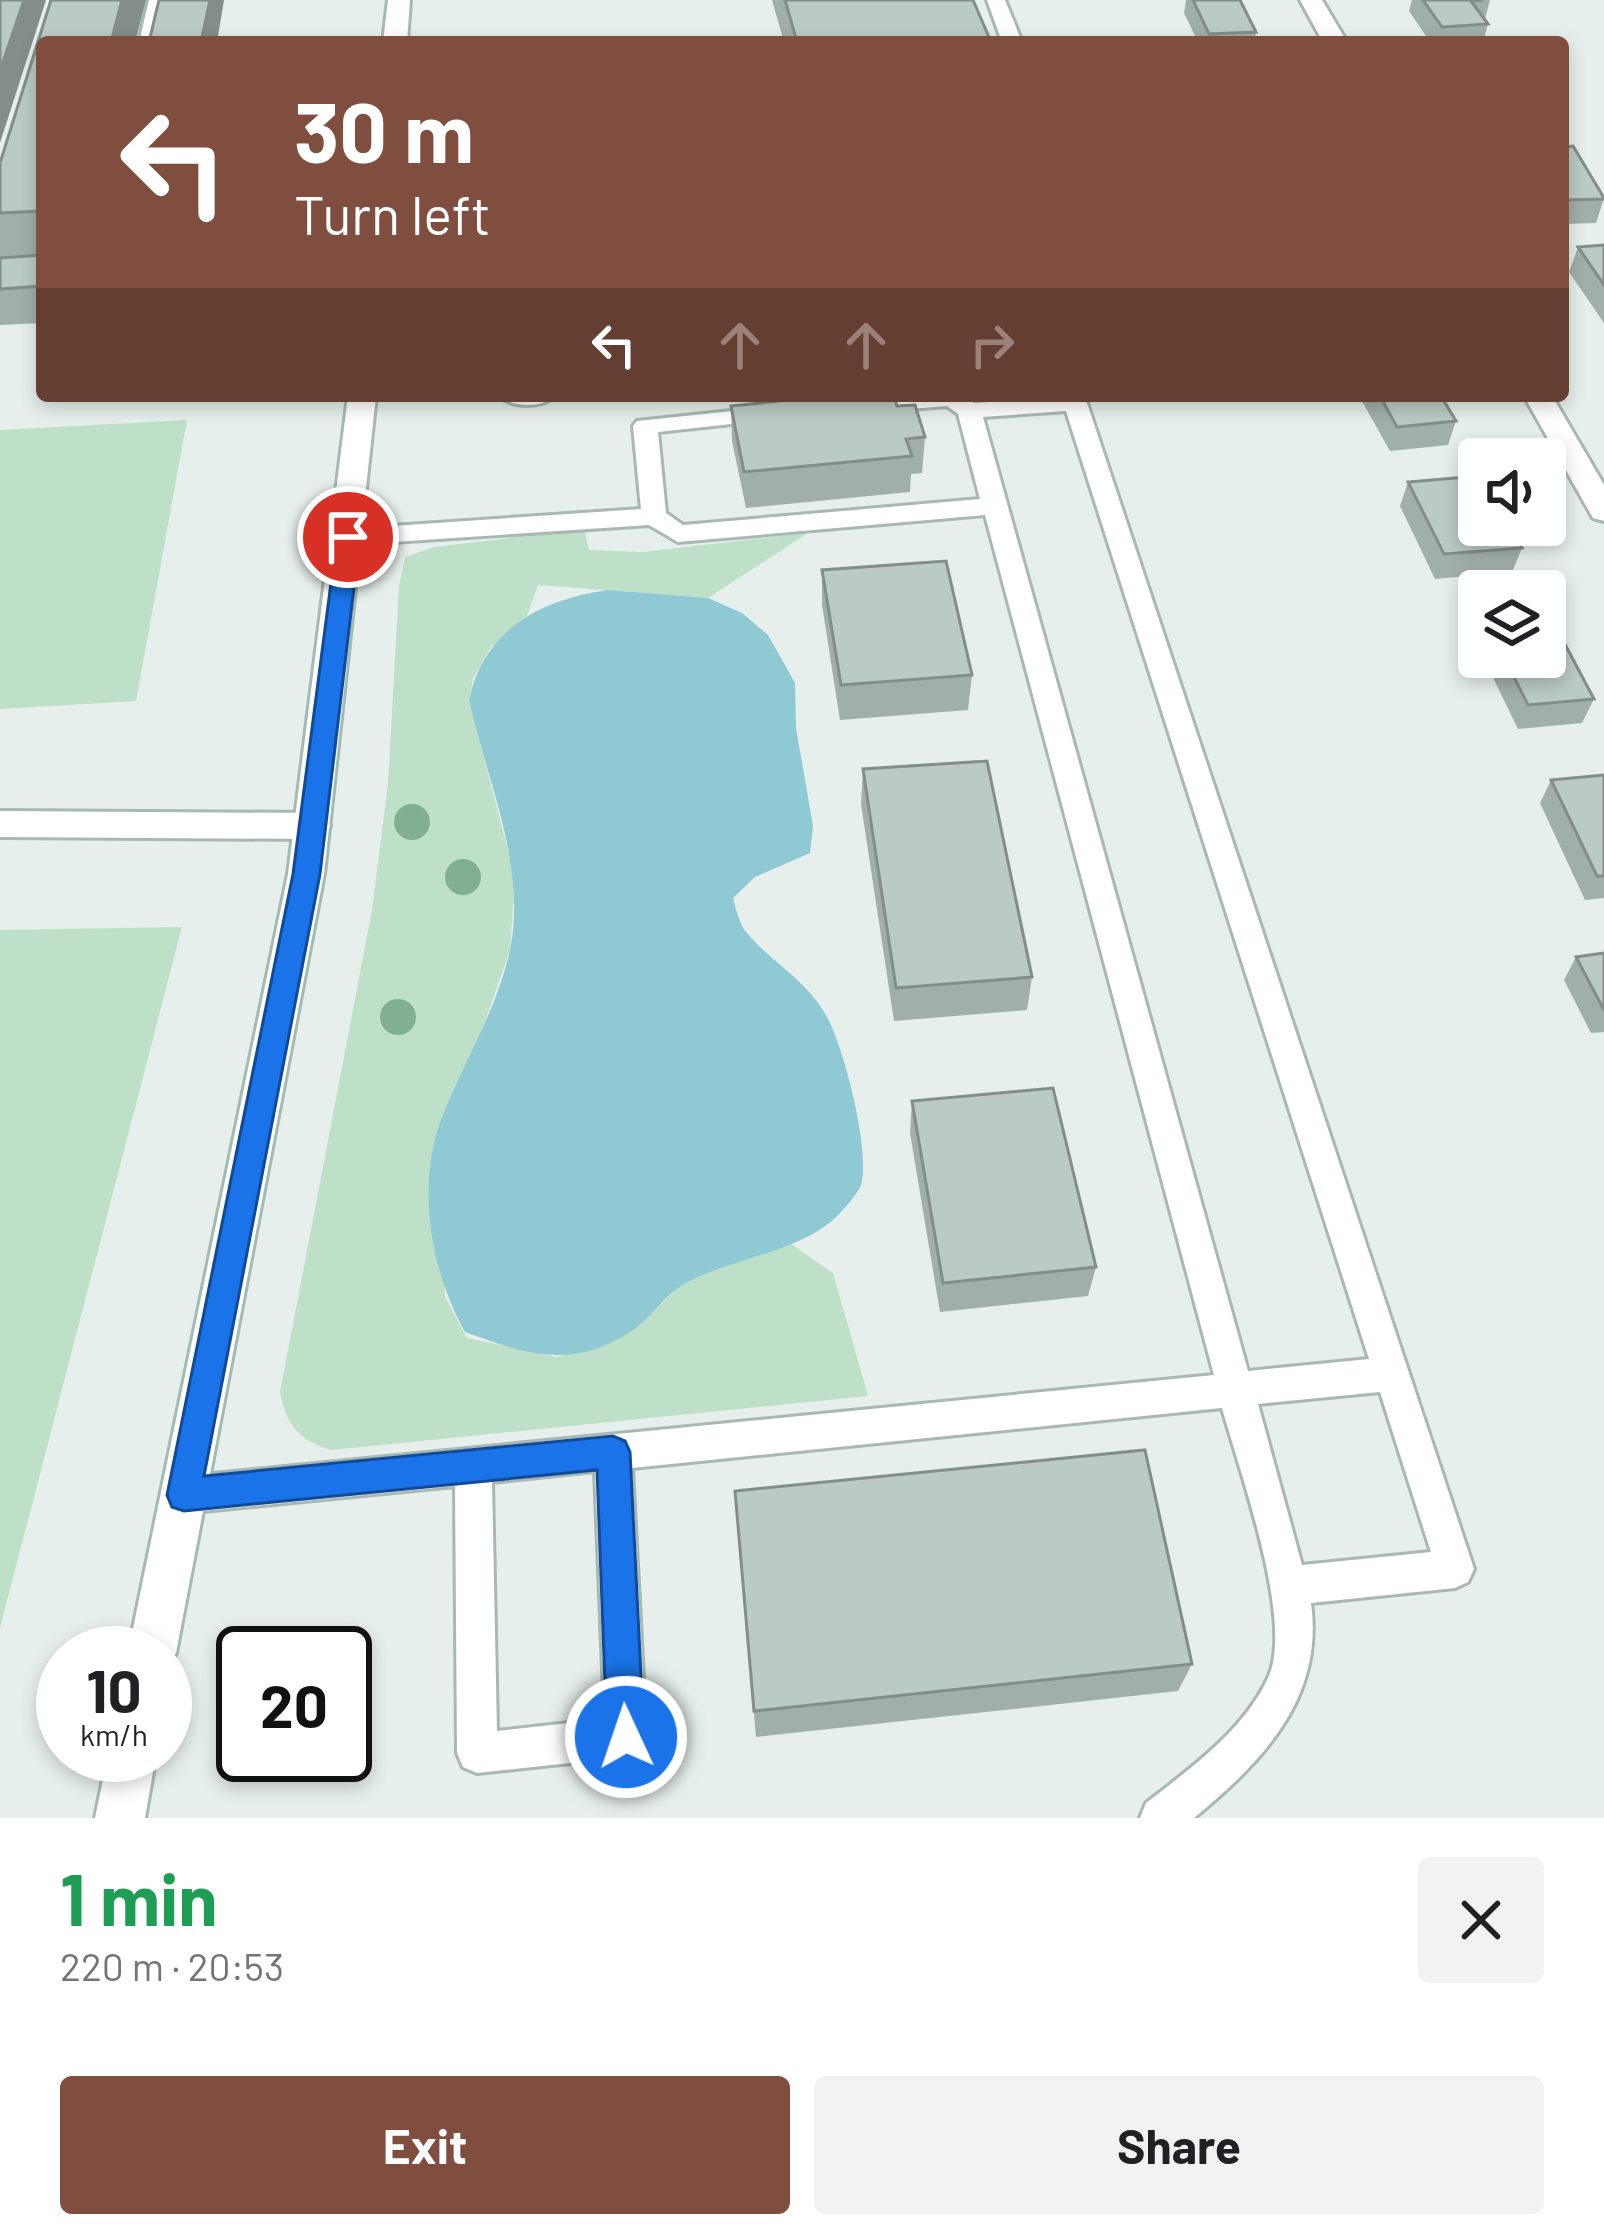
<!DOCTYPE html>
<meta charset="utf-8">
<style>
body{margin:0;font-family:Barlow,sans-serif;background:#f2f2f2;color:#202124;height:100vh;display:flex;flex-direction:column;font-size:45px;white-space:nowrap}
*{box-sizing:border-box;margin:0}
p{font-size:39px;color:#757577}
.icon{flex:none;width:66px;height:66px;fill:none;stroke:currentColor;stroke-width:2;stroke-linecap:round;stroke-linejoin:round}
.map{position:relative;height:1818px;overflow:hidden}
.panel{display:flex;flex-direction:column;background:#fff;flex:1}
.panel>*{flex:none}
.banner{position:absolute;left:36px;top:36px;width:1533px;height:366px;border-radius:12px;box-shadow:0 6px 18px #0003;background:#7f4e3f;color:#fff;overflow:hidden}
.controls{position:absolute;left:1458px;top:438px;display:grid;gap:24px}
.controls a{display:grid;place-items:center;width:108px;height:108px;border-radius:12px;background:#fff;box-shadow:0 6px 18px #0003;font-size:60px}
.speed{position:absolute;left:36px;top:1626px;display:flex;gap:24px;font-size:60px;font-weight:700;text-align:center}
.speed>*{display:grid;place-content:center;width:156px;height:156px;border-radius:50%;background:#fff;box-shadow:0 6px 18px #0003;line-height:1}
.speed small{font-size:30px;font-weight:400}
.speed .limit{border:6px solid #111;border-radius:18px;background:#fff;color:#111}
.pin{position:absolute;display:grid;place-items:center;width:102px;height:102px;color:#fff;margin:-51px;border:6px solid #fff;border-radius:50%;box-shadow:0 3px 12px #0007}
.me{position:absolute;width:132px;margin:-66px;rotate:357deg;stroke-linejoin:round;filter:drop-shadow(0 0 9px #0008)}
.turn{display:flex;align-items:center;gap:42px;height:252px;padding:0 60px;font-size:54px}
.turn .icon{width:156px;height:156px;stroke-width:2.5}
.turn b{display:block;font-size:84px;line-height:102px}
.lanes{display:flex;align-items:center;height:114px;padding:0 60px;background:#0003;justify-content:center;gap:60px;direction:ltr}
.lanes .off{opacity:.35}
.round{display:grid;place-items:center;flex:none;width:126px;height:126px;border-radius:12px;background:#f2f2f2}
.summary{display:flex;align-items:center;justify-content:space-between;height:204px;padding:0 60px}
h1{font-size:72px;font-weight:700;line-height:90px;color:#1e9e55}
.action{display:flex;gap:24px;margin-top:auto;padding:24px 60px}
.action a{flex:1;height:138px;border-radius:12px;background:#7f4e3f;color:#fff;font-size:48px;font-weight:700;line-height:138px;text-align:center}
.action a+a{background:#f2f2f2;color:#202124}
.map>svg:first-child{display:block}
</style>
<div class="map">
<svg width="1604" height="1818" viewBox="0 0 1604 1818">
<rect width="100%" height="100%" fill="#e6efeb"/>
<g fill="#bfe0c8">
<path d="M187,420L136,701L0,709V430Z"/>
<path d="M584,529L589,550L642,552L808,533L708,598L538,585L527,616L491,647L473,679L469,700L515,878L510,950L474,1053L439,1127L445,1297L467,1338L557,1357L640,1325L677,1288L725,1263L791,1244L833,1273L868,1396L331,1450C299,1441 286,1424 280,1392L372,910L388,784L399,586L405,557L434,547Z"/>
<path d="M182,927L0,1628V930Z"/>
</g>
<path fill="#8ec9d4" d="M607,590L708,598L742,613L768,635L795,683L796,728L813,826L810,853L755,877L733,898C736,909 739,923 746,932C771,962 808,981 827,1017C844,1048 871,1152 861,1185C857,1195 841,1213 833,1220C791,1255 729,1258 683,1285C665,1295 653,1315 636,1328C576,1370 530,1356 465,1332C431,1271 416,1188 441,1120C463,1063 497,1010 510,950C527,866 487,781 469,700C484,629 541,600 607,590Z"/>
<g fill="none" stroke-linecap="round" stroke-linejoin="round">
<g stroke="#a8b8b2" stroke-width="6">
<g id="service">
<path d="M149,0H167L159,42H139Z"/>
<path d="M987,0H1005L1022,42H1002Z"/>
<path d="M500,396H555C543,408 512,408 500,396Z"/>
<path d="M890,396H965L974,403L1077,396L1087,403L1474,1569L1468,1582L1455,1588L1311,1603C1324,1698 1263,1761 1194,1818H1140L1146,1803C1190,1769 1244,1730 1268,1678C1295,1623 1239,1469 1222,1408L632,1468L646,1737L640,1751L626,1757L477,1773L463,1767L457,1753L455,1486L183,1513L170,1508L164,1495L170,1482L183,1477L1214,1375L985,515L678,542L649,525L348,545L335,537L348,529L641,509L633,426L637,421L770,407L778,409V419L658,432L666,513L683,525L980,499L958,414L947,406L860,413L848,406L860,399ZM1066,411L1369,1359L1248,1371L983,417ZM1380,1392L1431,1552L1302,1565L1258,1404ZM595,1471L605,1719L497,1731L492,1482Z"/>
</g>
</g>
<g stroke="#a8b8b2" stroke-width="6">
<g id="minor">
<path d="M1300,0H1322L1347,42H1323Z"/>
<path d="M1524,396H1552L1604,485V521L1593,518Z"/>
<path d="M0,811L313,813L325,817L330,826L325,835L313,839L0,837Z"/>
</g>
</g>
<g stroke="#a4bbb3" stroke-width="6">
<g id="secondary">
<path d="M388,0H410L407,42H383Z"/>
<path d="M348,396H376L324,874L176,1653L165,1671V1653H128L288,874Z"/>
<path d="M108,1755H156L145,1818H95Z"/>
</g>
</g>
<use href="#service" fill="#fff" fill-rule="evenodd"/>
<use href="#minor" fill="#fff" fill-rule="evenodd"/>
<use href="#secondary" fill="#fff" fill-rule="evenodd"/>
</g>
<g fill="#80af93">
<circle cx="412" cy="822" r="18"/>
<circle cx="463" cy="877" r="18"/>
<circle cx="398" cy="1017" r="18"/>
</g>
<g fill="#a1aea9">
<path d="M51,0H146L135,42H42V323L0,325V163Z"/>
<path d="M772,0H973L991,42H784Z"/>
<path d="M1186,0H1193L1256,32L1254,42H1198L1184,13Z"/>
<path d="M1412,0H1490L1485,19L1488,24L1483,42H1430L1409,11Z"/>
<path d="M1563,147L1604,198L1596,223L1563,224Z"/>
<path d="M1604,245V323L1569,272L1578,247Z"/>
<path d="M1359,396H1441L1456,421L1448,445L1390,451Z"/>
<path d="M731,406H897L925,437L922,473L911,474L910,492L746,508L732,441Z"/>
<path d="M1408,482L1522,548L1512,572L1435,579L1400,506Z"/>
<path d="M822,570L972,675L968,710L840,720L822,605Z"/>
<path d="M1483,657H1545L1594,699L1582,723L1518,729Z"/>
<path d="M863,769L1032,977L1027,1010L894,1021L861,804Z"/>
<path d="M1604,775V898L1585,900L1540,803L1551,780Z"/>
<path d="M1604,953V1032L1591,1033L1564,980L1576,957Z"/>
<path d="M912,1101L1096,1267L1088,1296L940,1312L910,1133Z"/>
<path d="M735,1491L1192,1664L1178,1691L756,1737Z"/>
</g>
<g fill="#838d89">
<path d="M24,0H46L0,143V71Z"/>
<path d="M122,0H146L135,42H111Z"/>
<path d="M210,0H224L217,42H201Z"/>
</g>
<g fill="#bbcac4" stroke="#838d89" stroke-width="3">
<path d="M0,0H24L0,71Z"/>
<path d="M51,0H122L111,42H42V211L0,213V163Z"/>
<path d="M159,0H210L201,42H149Z"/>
<path d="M785,0H973L991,42H797Z"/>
<path d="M1193,0H1240L1256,32L1209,34Z"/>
<path d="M1423,0H1483L1471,1L1488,24L1442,27Z"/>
<path d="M1573,146L1604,198V199L1563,200V147Z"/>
<path d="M1604,245V285L1578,247Z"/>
<path d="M42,255V286L0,289V258Z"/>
<path d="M829,396H894L897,406L915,405L925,437L906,439L912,456L744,472L731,406Z"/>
<path d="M1380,396H1441L1456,421L1397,427Z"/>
<path d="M1479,476V525H1509L1522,548L1444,554L1408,482Z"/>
<path d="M946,561L972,675L841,685L822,570Z"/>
<path d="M1545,614H1549L1594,699L1528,705L1504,657H1545Z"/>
<path d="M987,761L1032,977L896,988L863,769Z"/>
<path d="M1604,775V876H1597L1551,780Z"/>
<path d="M1604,953V1010L1576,957Z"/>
<path d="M1053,1088L1096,1267L943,1283L912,1101Z"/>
<path d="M1145,1450L1192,1664L754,1711L735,1491Z"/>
</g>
<path fill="#1a73e8" stroke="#114b97" stroke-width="3" d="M348,529L360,537L320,874L204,1476L613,1436L625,1441L630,1452L644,1737L639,1750L626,1756L613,1750L607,1737L597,1470L184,1511L172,1507L167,1495L293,874L337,537Z"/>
</svg>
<div class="controls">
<a><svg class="icon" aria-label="sound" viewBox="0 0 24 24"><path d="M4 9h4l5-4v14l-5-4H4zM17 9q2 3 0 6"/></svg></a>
<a><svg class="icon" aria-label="layers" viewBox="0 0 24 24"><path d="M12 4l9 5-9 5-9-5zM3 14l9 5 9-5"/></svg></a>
</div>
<div class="speed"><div>10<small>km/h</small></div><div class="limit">20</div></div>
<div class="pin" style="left:348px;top:537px;background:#d93025"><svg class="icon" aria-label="arrive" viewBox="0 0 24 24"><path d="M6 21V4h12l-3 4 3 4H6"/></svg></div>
<svg class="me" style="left:626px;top:1737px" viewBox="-20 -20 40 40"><circle r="17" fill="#1a73e8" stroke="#fff" stroke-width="3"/><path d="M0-11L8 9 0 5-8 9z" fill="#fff"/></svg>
<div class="banner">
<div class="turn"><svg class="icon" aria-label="left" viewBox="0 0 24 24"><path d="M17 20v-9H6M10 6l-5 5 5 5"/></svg><div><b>30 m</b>Turn left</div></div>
<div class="lanes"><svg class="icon" aria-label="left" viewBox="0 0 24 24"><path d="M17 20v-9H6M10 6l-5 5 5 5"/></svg><svg class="icon off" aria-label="ahead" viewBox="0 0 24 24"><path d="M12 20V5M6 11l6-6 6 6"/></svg><svg class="icon off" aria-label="ahead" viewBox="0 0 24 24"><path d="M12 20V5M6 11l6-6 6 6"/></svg><svg class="icon off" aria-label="right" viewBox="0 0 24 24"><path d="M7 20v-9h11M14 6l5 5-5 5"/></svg></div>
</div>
</div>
<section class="panel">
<div class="summary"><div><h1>1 min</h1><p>220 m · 20:53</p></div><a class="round"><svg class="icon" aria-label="close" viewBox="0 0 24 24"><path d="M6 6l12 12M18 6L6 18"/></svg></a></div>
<div class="action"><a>Exit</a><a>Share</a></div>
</section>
